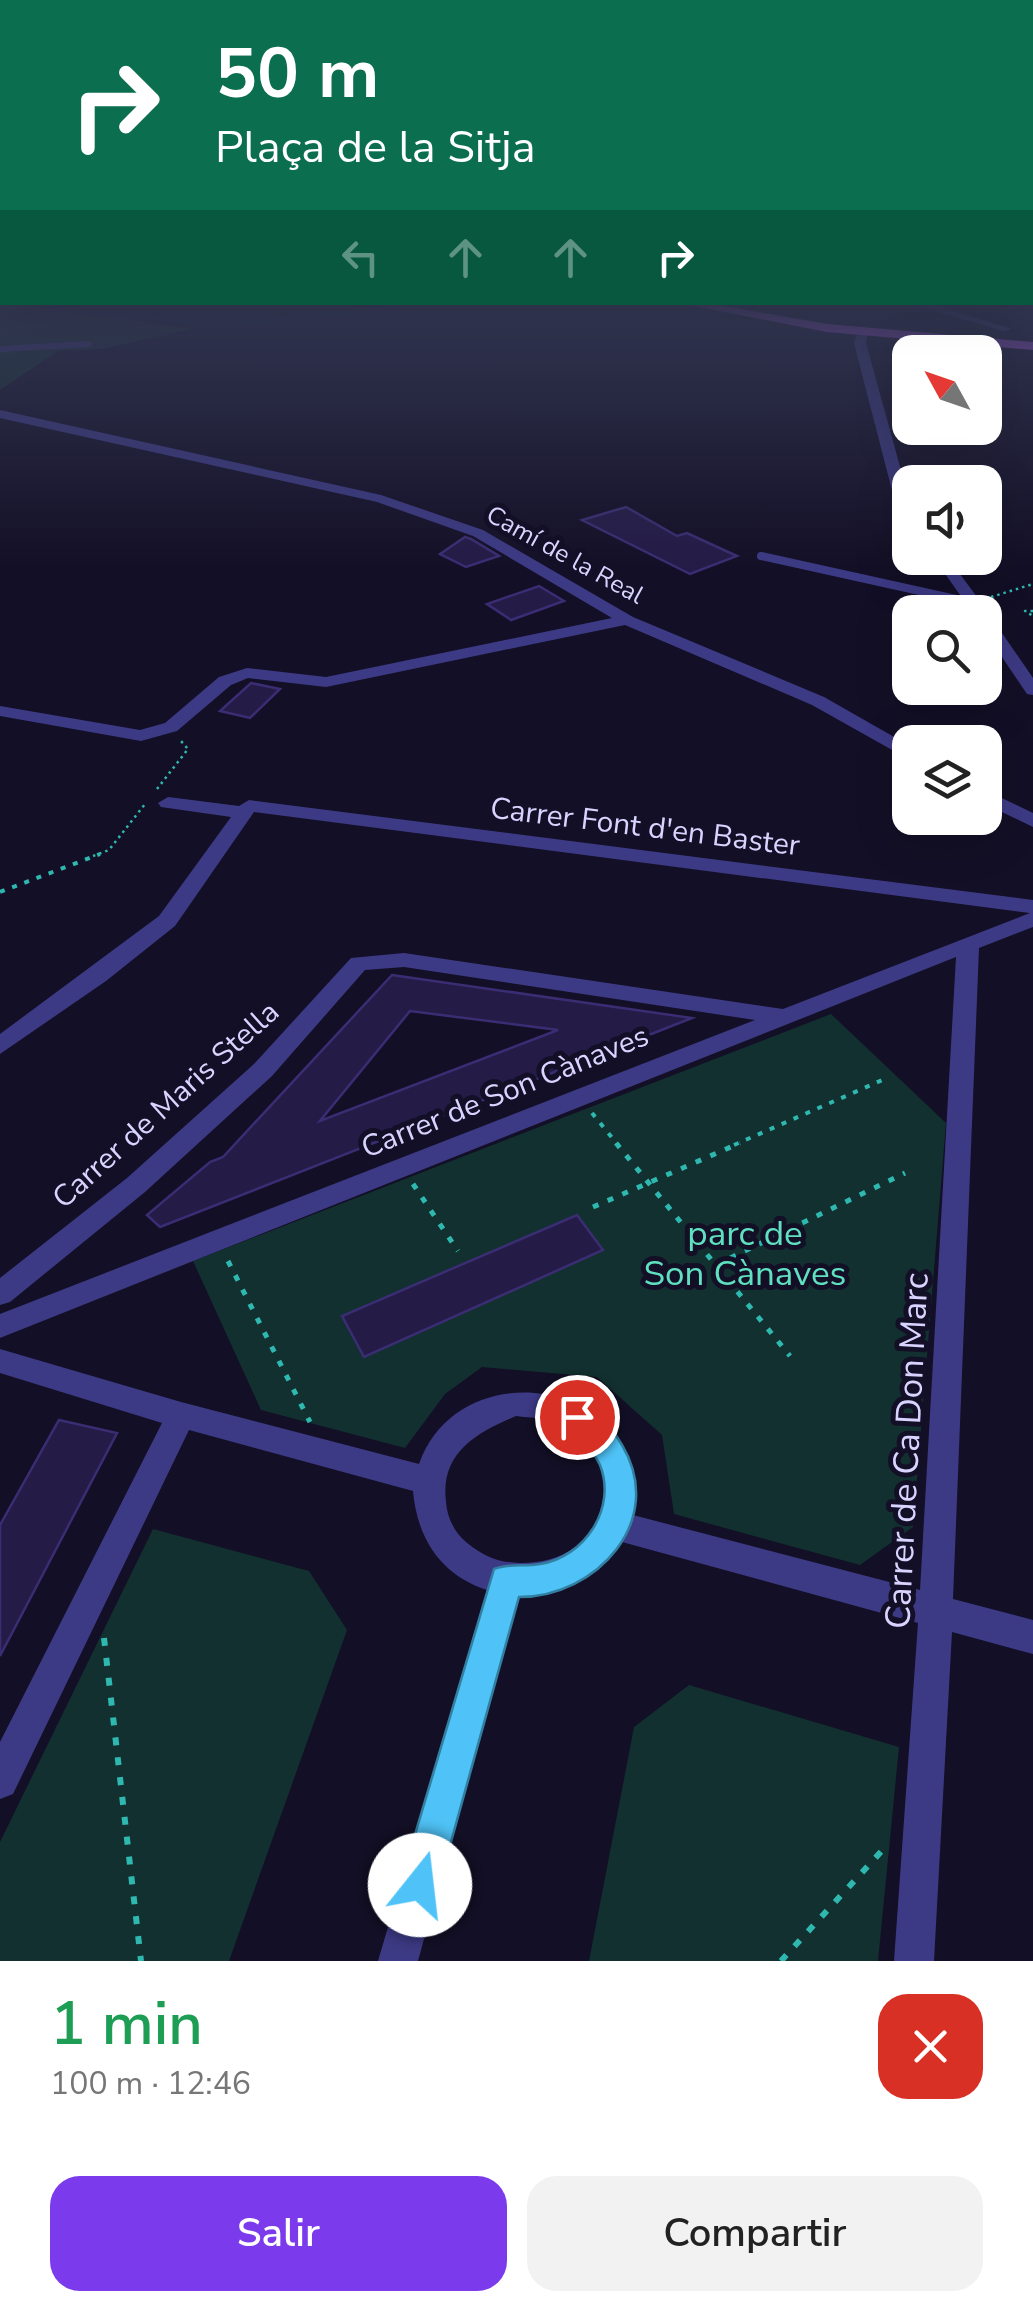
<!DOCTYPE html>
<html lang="es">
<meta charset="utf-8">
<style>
body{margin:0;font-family:"Nunito Sans",sans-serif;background:#f2f2f2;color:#222;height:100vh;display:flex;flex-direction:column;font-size:38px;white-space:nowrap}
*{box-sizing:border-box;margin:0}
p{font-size:32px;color:#767676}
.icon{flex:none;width:55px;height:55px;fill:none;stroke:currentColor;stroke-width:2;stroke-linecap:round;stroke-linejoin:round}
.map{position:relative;height:1961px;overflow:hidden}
.side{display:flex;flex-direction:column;background:#fff;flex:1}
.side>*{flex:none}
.hud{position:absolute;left:0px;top:0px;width:1035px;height:305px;box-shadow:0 10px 40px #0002;background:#0b6e4f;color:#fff;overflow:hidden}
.needle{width:65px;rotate:310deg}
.controls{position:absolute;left:892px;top:335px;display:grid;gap:20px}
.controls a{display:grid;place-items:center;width:110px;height:110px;border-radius:20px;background:#fff;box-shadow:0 10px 40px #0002;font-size:50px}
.pin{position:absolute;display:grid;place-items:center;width:85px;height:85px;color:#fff;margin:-42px;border:5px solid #fff;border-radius:50%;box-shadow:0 2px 10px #0007}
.me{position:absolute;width:110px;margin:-55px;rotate:16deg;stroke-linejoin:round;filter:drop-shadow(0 0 8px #0008)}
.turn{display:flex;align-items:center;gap:35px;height:210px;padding:0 50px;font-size:45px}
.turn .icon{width:130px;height:130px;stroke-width:2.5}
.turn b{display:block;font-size:70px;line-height:85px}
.lanes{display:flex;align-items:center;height:95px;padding:0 50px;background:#0003;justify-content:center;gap:50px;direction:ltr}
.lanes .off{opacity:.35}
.round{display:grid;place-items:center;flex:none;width:105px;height:105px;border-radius:30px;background:#f2f2f2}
.headline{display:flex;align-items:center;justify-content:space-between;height:170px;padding:0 50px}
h1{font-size:60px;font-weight:600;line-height:75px;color:#1e9e55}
.cta{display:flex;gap:20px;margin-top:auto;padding:20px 50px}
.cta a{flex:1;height:115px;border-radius:30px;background:#7c3aed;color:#fff;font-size:40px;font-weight:600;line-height:115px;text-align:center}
.cta a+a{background:#f2f2f2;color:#222}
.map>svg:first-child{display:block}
</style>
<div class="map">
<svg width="1033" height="1961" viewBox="0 0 1033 1961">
<rect width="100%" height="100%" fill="#130f26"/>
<g fill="#12302f">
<path d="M0,304L62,309L191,329L101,349L58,351L0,390Z"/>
<path d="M831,1014L946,1123L913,1527L860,1565L674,1514L662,1435L597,1377L482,1367L445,1394L405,1448L261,1410L193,1261Z"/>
<path d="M153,1529L309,1571L347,1630L229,1961H0V1842Z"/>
<path d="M689,1685L899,1747L878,1961H589L634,1727Z"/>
</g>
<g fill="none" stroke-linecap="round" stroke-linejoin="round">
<path stroke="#0a1f44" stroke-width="4" d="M0,303L220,325L443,302"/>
</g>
<g fill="#241b47" stroke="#3b2d73" stroke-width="2.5" fill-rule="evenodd">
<path d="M626,507L677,536L687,533L737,556L690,574L582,520Z"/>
<path d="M465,537L471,539L499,556L466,567L440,554Z"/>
<path d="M539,586L564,601L511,620L487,604Z"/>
<path d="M251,683L280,689L250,718L220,711Z"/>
<path d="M392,975L692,1018L160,1227L147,1215L210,1162L223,1157ZM410,1011L558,1030L320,1121Z"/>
<path d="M577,1215L603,1250L364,1357L342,1316Z"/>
<path d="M59,1420L117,1433L0,1656V1525Z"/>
</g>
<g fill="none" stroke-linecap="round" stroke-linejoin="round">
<g stroke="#2fb8b0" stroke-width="2.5" stroke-dasharray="2.5 4" stroke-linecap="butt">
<path d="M991,597L1033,584"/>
<path d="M1033,611H1025L1033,616"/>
<path d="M157,789L188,749L181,741"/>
<path d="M93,856L109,850L145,804"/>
</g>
<g stroke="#2fb8b0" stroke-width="4" stroke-dasharray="5 8" stroke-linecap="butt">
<path d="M0,892L100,854"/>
<path d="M592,1113L618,1145"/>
<path d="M734,1145L887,1078"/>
</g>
<g stroke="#2fb8b0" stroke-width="5" stroke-dasharray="6 10" stroke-linecap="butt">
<path d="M616,1143L790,1356"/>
<path d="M413,1184L458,1251"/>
<path d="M593,1207L740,1143"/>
<path d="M228,1261L310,1422"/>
<path d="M716,1265L905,1173"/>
</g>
<g stroke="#2fb8b0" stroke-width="6" stroke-dasharray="8 12" stroke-linecap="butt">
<path d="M104,1638L141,1961"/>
<path d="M781,1961L889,1843"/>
</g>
<path stroke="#3d3a85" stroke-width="6" d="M0,349L89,344"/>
<path stroke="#3d3a85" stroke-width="8" d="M761,556L974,603"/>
<g fill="#3d3a85" fill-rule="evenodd">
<path d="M906,302H924L1012,329L1003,331Z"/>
<path d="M863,329L868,332L866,343L910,503V517L895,502L854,343L858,332Z"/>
<path d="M0,410L381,495L483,530L633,617L824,697L910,746V760L812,705L625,625L326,687L248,678L231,685L177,731L141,741L0,716V706L140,730L165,723L219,677L247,668L326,677L612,618L473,536L377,502L0,418Z"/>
<path d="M934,558H948L986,609V615L991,617L1033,678V695L1027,694L985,632V612H972Z"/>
<path d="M985,790L1033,813V827L985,804Z"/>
<path d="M168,797L239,806L249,800L1033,900V927L979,948L953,1599L1033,1620V1654L952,1632L934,1961H894L918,1623L622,1542C598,1581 561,1591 518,1596L418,1961H378L487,1590C440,1575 417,1537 413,1491L189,1430L13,1794L0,1799V1742L162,1423L0,1373V1349L181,1402L419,1464C461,1346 657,1382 633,1515L920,1590L956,957L0,1338V1314L755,1020L404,967L365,970L272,1076L145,1192L10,1302L0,1305V1278L127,1178L254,1064L351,958L404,953L783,1009L1030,913L254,812L175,926L106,981L0,1054V1034L159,916L231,817L161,807L158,803ZM516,1416C531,1418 548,1418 561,1424C631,1457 611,1554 536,1562C507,1565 489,1561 466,1542C454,1532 447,1517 446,1502C440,1453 476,1433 516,1416Z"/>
</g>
<path fill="#c25bff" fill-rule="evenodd" d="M674,302H702L827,324L1033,342V350L827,332Z"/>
</g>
<linearGradient id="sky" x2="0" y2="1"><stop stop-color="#0a0815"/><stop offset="0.52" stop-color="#333752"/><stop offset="1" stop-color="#333752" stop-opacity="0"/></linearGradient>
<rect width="1033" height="569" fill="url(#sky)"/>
<path fill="#4fc3f7" stroke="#337fa1" stroke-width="2.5" d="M577,1403C597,1411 611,1426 622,1445C667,1520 597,1597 519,1597L439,1885L434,1899L420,1905L406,1899L400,1885L494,1569C510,1563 524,1567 540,1564C585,1557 617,1508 600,1465C591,1444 570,1436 561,1417L566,1407Z"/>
<g text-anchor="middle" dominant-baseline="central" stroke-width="10" stroke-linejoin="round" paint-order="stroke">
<g font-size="25" fill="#d9d4ff" stroke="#130f26">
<text transform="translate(565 555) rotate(29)">Camí de la Real</text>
</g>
<g font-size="30" fill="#d9d4ff" stroke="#130f26">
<text transform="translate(645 827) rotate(7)">Carrer Font d'en Baster</text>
<text transform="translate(505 1092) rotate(-22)">Carrer de Son Cànaves</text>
<text transform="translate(166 1105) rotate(-42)">Carrer de Maris Stella</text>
</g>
<g font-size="35" fill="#5fe0c0" stroke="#130f26">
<text x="745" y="1233">parc de<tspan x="745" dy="40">Son Cànaves</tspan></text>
</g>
<g font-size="35" fill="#d9d4ff" stroke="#130f26">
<text transform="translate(907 1451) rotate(-87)">Carrer de Ca Don Marc</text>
</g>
</g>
</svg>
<div class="controls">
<a><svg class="needle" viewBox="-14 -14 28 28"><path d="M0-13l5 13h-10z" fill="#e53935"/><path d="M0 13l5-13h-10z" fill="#767676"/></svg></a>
<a><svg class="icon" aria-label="sound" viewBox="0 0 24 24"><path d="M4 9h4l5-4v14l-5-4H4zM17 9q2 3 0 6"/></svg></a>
<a><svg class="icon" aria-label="search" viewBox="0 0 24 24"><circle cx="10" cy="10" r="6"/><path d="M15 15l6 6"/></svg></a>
<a><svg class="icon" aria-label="layers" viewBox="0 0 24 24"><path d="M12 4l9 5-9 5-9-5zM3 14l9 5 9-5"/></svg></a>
</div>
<div class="pin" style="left:577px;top:1417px;background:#d93025"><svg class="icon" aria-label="arrive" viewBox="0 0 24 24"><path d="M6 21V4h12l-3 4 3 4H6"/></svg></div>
<svg class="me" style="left:420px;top:1885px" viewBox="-20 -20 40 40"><circle r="19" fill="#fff"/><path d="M0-13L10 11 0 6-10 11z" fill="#4fc3f7"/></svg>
<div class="hud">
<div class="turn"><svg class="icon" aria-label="right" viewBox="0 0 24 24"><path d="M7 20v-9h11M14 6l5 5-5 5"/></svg><div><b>50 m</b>Plaça de la Sitja</div></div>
<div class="lanes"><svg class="icon off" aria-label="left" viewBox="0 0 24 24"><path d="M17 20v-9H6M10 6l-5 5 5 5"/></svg><svg class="icon off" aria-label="ahead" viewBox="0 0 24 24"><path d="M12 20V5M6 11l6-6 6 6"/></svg><svg class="icon off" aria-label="ahead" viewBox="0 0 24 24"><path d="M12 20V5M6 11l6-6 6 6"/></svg><svg class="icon" aria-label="right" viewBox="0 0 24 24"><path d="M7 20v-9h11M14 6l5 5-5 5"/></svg></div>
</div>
</div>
<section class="side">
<div class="headline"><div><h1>1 min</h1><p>100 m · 12:46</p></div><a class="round" style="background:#d93025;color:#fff"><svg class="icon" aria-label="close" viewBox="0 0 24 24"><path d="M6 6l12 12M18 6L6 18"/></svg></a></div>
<div class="cta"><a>Salir</a><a>Compartir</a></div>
</section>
